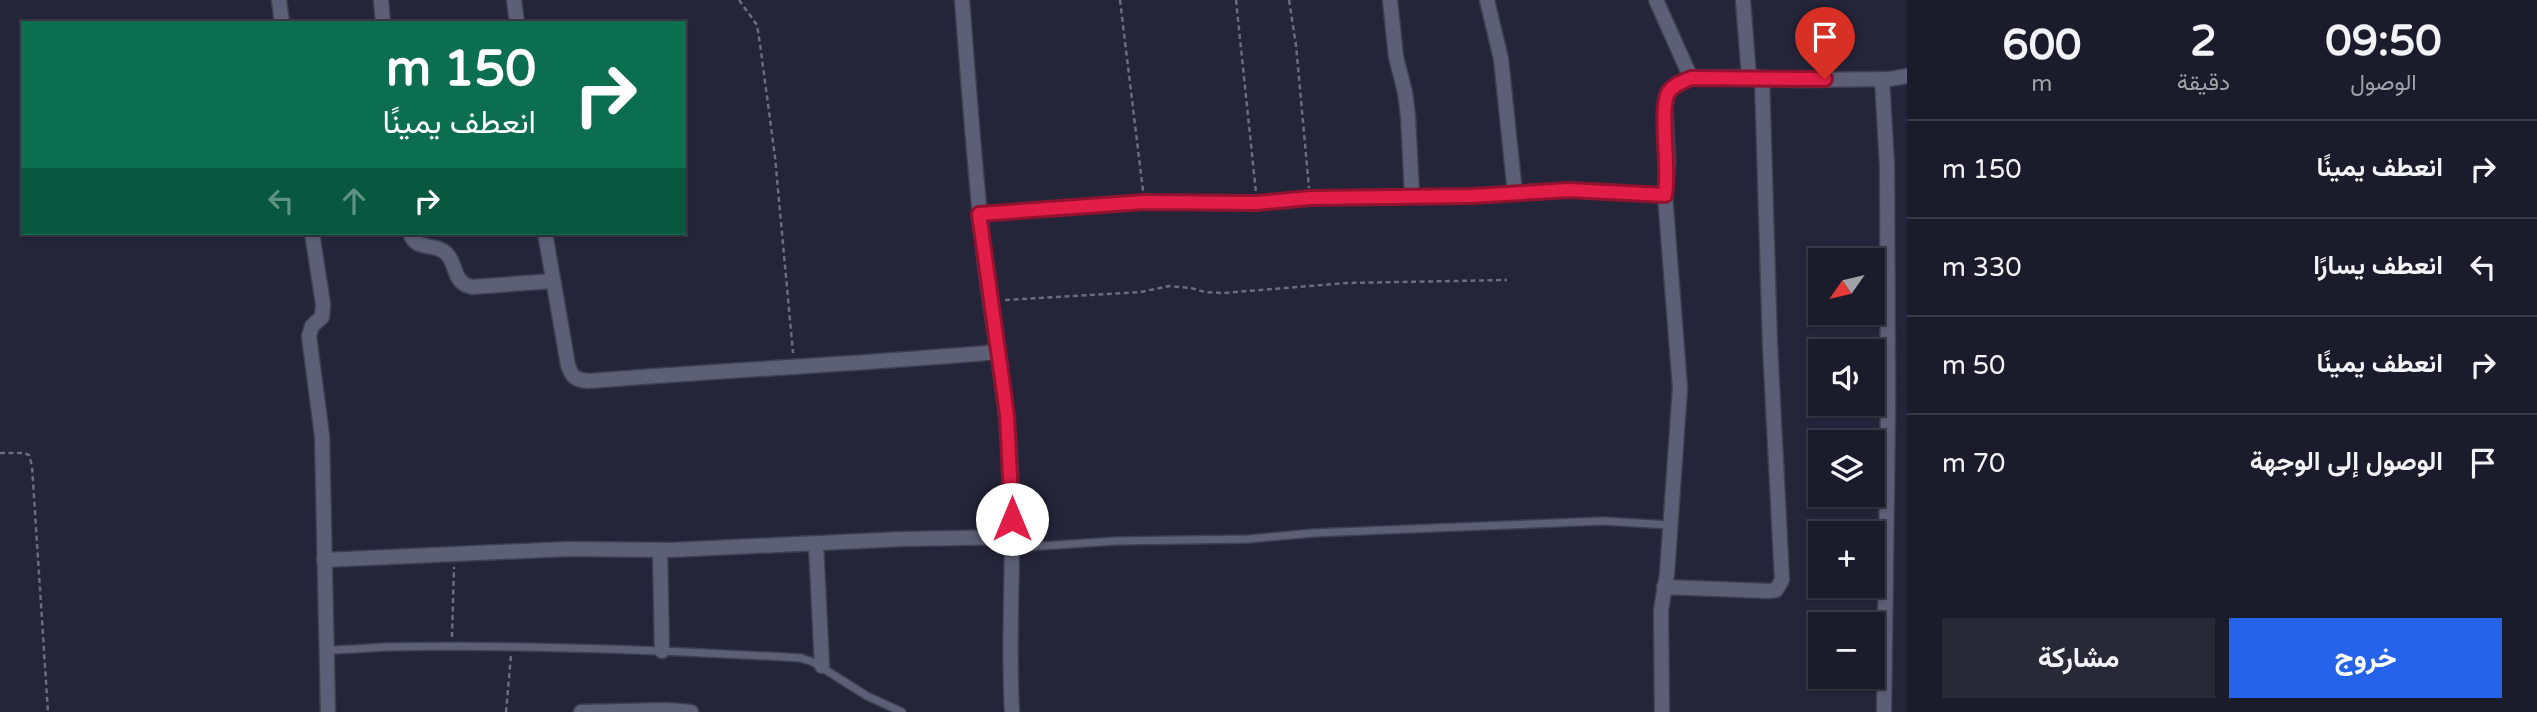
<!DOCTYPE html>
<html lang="ar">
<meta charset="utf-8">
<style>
body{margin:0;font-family:"Varela Round",Vazirmatn,sans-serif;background:#282937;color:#f1f3f6;direction:rtl;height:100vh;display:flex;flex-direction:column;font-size:26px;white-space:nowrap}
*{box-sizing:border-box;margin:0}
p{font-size:23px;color:#a0a1a9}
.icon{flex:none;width:38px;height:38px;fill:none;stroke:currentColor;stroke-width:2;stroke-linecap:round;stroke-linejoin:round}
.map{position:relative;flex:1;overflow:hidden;direction:ltr}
.panel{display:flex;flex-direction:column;background:#1b1c2b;width:630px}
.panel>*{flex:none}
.top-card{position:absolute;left:21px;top:21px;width:665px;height:214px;border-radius:0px;box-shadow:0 2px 5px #0004,0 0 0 2px #393a47;direction:rtl;background:#0b6e4f;color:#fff;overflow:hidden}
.needle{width:46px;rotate:236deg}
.controls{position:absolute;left:1808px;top:248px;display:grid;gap:14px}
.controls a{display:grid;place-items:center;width:77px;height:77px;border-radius:0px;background:#1b1c2b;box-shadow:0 2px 5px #0004,0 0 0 2px #393a47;font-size:35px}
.pin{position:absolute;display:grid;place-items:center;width:60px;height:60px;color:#fff;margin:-72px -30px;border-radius:50% 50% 50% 0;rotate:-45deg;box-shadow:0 0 7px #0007}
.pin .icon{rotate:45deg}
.me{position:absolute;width:77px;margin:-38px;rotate:0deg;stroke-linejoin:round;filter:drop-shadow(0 0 5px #0008)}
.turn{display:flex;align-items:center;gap:24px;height:147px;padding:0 35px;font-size:32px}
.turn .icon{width:91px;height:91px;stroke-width:2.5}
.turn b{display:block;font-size:49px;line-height:60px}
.lanes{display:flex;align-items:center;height:66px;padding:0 35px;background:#0003;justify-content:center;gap:35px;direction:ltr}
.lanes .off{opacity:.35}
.eta{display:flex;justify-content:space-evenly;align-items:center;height:119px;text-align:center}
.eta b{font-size:42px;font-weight:700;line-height:49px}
.action{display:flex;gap:14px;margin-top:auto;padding:14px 35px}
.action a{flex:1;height:80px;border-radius:0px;background:#2563eb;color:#fff;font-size:28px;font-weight:700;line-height:80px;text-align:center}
.action a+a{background:#282937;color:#f1f3f6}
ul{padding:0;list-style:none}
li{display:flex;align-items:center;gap:21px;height:98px;padding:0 35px;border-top:2px solid #393a47}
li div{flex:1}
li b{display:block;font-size:26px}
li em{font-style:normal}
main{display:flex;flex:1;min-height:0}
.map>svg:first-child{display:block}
</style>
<main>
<section class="panel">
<div class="eta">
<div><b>09:50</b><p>الوصول</p></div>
<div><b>2</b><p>دقيقة</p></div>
<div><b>600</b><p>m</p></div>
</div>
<ul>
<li><svg class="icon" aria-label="right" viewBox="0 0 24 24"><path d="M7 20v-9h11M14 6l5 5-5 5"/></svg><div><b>انعطف يمينًا</b></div><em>150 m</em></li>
<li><svg class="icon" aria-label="left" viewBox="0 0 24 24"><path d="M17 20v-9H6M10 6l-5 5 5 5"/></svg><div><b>انعطف يسارًا</b></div><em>330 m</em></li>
<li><svg class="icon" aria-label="right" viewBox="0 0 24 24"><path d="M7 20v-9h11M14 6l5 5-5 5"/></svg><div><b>انعطف يمينًا</b></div><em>50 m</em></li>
<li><svg class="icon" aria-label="arrive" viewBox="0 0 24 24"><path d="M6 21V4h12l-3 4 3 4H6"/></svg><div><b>الوصول إلى الوجهة</b></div><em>70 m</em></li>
</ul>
<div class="action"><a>خروج</a><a>مشاركة</a></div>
</section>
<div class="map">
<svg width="1907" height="712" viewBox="0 0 1907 712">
<rect width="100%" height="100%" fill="#242539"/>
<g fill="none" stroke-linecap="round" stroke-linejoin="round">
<g stroke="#3e3f50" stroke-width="10">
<g id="service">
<path d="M979,214L1144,202L1256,203L1310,198L1473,196L1569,190L1664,195"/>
<path d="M1011,548L1116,541L1249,539L1313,533L1603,521L1670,525"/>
<path d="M327,650C346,650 366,648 385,647C523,644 663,650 801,658L813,662L867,696L902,712"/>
</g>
</g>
<g stroke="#3e3f50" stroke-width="17">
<g id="minor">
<path d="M279,0L282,23"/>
<path d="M381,0L383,23"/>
<path d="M514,0L517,23"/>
<path d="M962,0C969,88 975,176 985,264C993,329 1006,393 1010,458C1016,543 1007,627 1012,712"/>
<path d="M1390,0L1396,57L1405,92L1408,116L1412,195"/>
<path d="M1487,0L1501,59L1515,193"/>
<path d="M1656,0L1691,78"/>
<path d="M1743,0L1749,77"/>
<path d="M1882,79L1887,165L1888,406L1884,712"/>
<path d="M312,233L323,304L322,317L312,326L309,336L322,436L328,712"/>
<path d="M410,233C416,252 434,242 446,253C458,265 452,283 472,287L553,281"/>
<path d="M545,233L568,365C572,378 576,380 589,381C725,370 862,364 998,352"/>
<path d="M816,544L822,666"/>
<path d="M660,550L662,651"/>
<path d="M324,560L568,549L671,550L903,539L1011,537"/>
<path d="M1664,587L1769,591L1776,590L1782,580L1770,345L1762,78"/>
<path d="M581,712L667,710L691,712"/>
<path d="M1662,712L1661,610L1667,574L1680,388L1665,195L1668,162L1665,104L1669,92L1674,86L1691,78L1749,77L1797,80L1890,79L1907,76"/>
</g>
</g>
<g stroke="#6b6c7d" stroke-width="2.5" stroke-dasharray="5 3.5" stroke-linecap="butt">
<path d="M739,0L757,25L760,44L775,157L793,353"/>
<path d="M1120,0L1143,191"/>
<path d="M1236,0L1256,193"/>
<path d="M1289,0L1296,45L1309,188"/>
<path d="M1005,300L1141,292L1169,286L1191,288L1205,292L1223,293L1347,283L1507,280"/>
<path d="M0,453H24L29,455L32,466L48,712"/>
<path d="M452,637L454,567"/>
<path d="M506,712L511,655"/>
</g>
<use href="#service" stroke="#5d5f76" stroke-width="7"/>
<use href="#minor" stroke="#5d5f76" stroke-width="14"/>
</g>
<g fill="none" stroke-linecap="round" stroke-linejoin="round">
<g stroke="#92132f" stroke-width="18">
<path id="route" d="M1012,519L1007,415L979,214L1144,202L1256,203L1310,198L1472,196L1569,190L1665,195C1670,168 1659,112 1668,93C1673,84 1683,82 1691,78L1825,79"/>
</g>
<use href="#route" stroke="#e11d48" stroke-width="12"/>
</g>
</svg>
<div class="controls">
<a><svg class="needle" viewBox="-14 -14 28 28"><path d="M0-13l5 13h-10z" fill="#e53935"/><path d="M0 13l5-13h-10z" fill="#a0a1a9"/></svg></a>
<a><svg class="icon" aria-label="sound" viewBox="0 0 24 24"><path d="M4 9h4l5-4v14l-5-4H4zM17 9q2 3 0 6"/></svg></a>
<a><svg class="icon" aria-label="layers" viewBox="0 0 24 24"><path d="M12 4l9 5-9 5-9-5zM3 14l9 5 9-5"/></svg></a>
<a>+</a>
<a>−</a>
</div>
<div class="pin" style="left:1825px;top:79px;background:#d93025"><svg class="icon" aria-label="arrive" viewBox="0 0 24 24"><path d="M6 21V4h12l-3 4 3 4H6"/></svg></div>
<svg class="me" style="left:1012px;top:519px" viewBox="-20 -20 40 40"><circle r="19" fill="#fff"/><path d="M0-13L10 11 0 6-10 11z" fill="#e11d48"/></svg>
<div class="top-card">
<div class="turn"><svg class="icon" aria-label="right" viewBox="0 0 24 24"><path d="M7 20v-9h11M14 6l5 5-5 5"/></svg><div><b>150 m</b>انعطف يمينًا</div></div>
<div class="lanes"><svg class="icon off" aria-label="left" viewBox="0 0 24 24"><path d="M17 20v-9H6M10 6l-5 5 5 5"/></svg><svg class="icon off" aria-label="ahead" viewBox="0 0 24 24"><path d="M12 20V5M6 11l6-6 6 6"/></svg><svg class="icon" aria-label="right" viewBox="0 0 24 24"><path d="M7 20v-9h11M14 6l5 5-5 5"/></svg></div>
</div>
</div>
</main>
